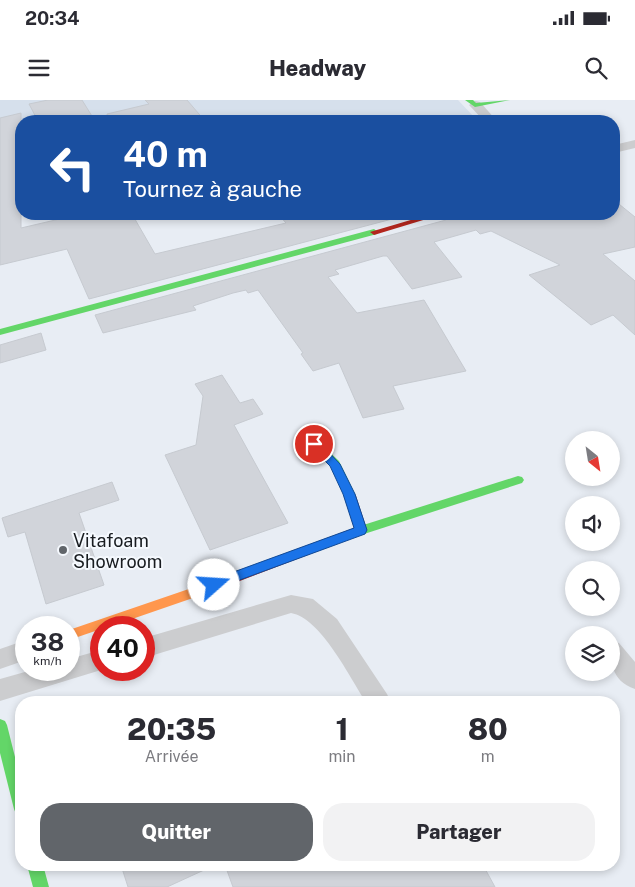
<!DOCTYPE html>
<html lang="fr">
<meta charset="utf-8">
<style>
body{margin:0;font-family:"Public Sans",sans-serif;background:#f2f2f3;color:#2b2b33;height:100vh;display:flex;flex-direction:column;font-size:19px;white-space:nowrap}
*{box-sizing:border-box;margin:0}
p{font-size:16px;color:#7c7c81}
.icon{flex:none;width:28px;height:28px;fill:none;stroke:currentColor;stroke-width:2;stroke-linecap:round;stroke-linejoin:round}
.map{position:relative;flex:1;overflow:hidden}
.drawer{position:absolute;left:15px;top:596px;width:605px;height:175px;display:flex;flex-direction:column;background:#fff;border-radius:20px;box-shadow:0 2px 8px #0003}
.drawer>*{flex:none}
.banner{position:absolute;left:15px;top:15px;width:605px;height:105px;border-radius:20px;box-shadow:0 2px 8px #0003;background:#1a4fa0;color:#fff;overflow:hidden}
.needle{width:32px;rotate:150deg}
.buttons{position:absolute;left:565px;top:331px;display:grid;gap:10px}
.buttons a{display:grid;place-items:center;width:55px;height:55px;border-radius:50%;background:#fff;box-shadow:0 2px 8px #0003;font-size:25px}
.speed{position:absolute;left:15px;top:516px;display:flex;gap:10px;font-size:25px;font-weight:700;text-align:center}
.speed>*{display:grid;place-content:center;width:65px;height:65px;border-radius:50%;background:#fff;box-shadow:0 2px 8px #0003;line-height:1}
.speed small{font-size:12px;font-weight:400}
.speed .limit{border:8px solid #d22;background:#fff;color:#111}
.pin{position:absolute;display:grid;place-items:center;width:42px;height:42px;color:#fff;margin:-21px;border:2px solid #fff;border-radius:50%;box-shadow:0 1px 5px #0007}
.me{position:absolute;width:55px;margin:-28px;rotate:71deg;stroke-linejoin:round;filter:drop-shadow(0 0 4px #0008)}
.turn{display:flex;align-items:center;gap:18px;height:105px;padding:0 25px;font-size:22px}
.turn .icon{width:65px;height:65px;stroke-width:2.5}
.turn b{display:block;font-size:35px;line-height:42px}
.eta{display:flex;justify-content:space-evenly;align-items:center;height:85px;text-align:center}
.eta b{font-size:30px;font-weight:800;line-height:35px}
.button{display:flex;gap:10px;margin-top:auto;padding:10px 25px}
.button a{flex:1;height:58px;border-radius:20px;background:#61656a;color:#fff;font-size:20px;font-weight:800;line-height:58px;text-align:center}
.button a+a{background:#f2f2f3;color:#2b2b33}
.status{display:flex;justify-content:space-between;align-items:center;height:35px;padding:0 25px;background:#fff;direction:ltr}
.status svg{height:14px;fill:currentColor}
header{display:flex;justify-content:space-between;align-items:center;height:65px;padding:0 25px;background:#fff;font-size:22px;font-weight:800}
.map>svg:first-child{display:block}
</style>
<div class="status"><b>20:34</b><svg viewBox="0 0 49 12"><path d="M0 12V9h3v3zM5 12V6h3v6zM10 12V3h3v9zM15 12V0h3v12zM26 1h20v11H26zM47 4h2v5h-2z"/></svg></div>
<header><svg class="icon" aria-label="menu" viewBox="0 0 24 24"><path d="M4 6h16M4 12h16M4 18h16"/></svg>Headway<svg class="icon" aria-label="search" viewBox="0 0 24 24"><circle cx="10" cy="10" r="6"/><path d="M15 15l6 6"/></svg></header>
<div class="map">
<svg width="635" height="787" viewBox="0 0 635 787">
<rect width="100%" height="100%" fill="#e8edf4"/>
<path fill="#d6e0ec" d="M0,0H458L475,18L461,21H21V114H26L0,119Z"/>
<g fill="#d1d4da" stroke="#c6cad0">
<path d="M48,0H82L95,21H38L29,4Z"/>
<path d="M145,0H187L205,21H108L107,14L149,4Z"/>
<path d="M21,13V128L81,114H132L155,154L286,123L278,114H411L89,199L67,149L0,165V18Z"/>
<path d="M614,100L635,117V147L603,154L635,181V235L613,215L591,225L529,175L560,165L491,131L480,134L476,130L434,142L462,177L412,189L387,156H383L335,170L339,174L328,177L357,213L424,200L466,271L393,286L404,309L363,318L339,263L313,271L301,254L303,253L258,190L248,193L246,190L233,193L193,206L196,210L103,233L95,215L446,120L451,114H614Z"/>
<path d="M41,233L46,250L0,263V245Z"/>
<path d="M222,275L240,303L253,299L263,314L234,325L288,423L210,450L165,355L196,345L203,296L195,284Z"/>
<path d="M112,382L119,400L79,413L104,485L46,504L25,432L8,437L2,418Z"/>
<path d="M121,765H215L167,787H128Z"/>
<path d="M225,765H483L495,787H233Z"/>
</g>
<g fill="none" stroke-linecap="round" stroke-linejoin="round">
<g fill="#cccdcf" fill-rule="evenodd">
<path d="M475,1L480,2L497,21H484L469,5Z"/>
<path d="M635,40V48L614,53V45Z"/>
<path d="M291,495L313,499L337,519L387,594L391,602H366C350,578 321,518 291,513L144,558V538Z"/>
<path d="M26,540V560L0,569V549Z"/>
<path d="M611,540L619,543L635,562V589C610,580 611,562 611,540Z"/>
<path d="M101,550V570L0,601V579L32,570H69V559Z"/>
</g>
<g fill="#63d668" fill-rule="evenodd">
<path d="M465,0H473L476,3L510,0L475,7Z"/>
<path d="M374,129L378,132L377,134L0,235V229Z"/>
<path d="M314,340L318,341L339,361L356,396L354,399H346L331,366L310,347L309,344Z"/>
<path d="M518,376L522,377L524,380L522,383L361,435L357,433L355,430L357,427Z"/>
<path d="M0,619L5,621L7,625L21,681V716L16,714L14,709L0,653Z"/>
<path d="M27,765H43L49,787H33Z"/>
</g>
<path fill="#ff974d" fill-rule="evenodd" d="M215,480L219,481L221,485L219,489L106,528H101V529L69,540V530Z"/>
<g fill="#b3261e" fill-rule="evenodd">
<path d="M431,114H443L374,135L370,132Z"/>
<path d="M350,392L354,393L356,396L367,430L365,433L219,489L215,490L211,489L209,485L211,481L354,428L344,396L346,393Z"/>
</g>
</g>
<path fill="#1a73e8" stroke="#114b97" d="M314,340L318,341L340,364L355,394L367,430L365,434L218,488H209L207,485L209,481L354,428L343,394L330,366L308,344Z"/>
<circle fill="#61656a" stroke="#f5f9fe" stroke-width="2" cx="63" cy="450" r="5"/>
<g text-anchor="middle" dominant-baseline="central" stroke-width="4" stroke-linejoin="round" paint-order="stroke">
<g font-size="18" fill="#181c20" stroke="#f5f9fe" text-anchor="start">
<text x="73" y="440">Vitafoam<tspan x="73" dy="21">Showroom</tspan></text>
</g>
</g>
</svg>
<div class="buttons">
<a><svg class="needle" viewBox="-14 -14 28 28"><path d="M0-13l5 13h-10z" fill="#e53935"/><path d="M0 13l5-13h-10z" fill="#7c7c81"/></svg></a>
<a><svg class="icon" aria-label="sound" viewBox="0 0 24 24"><path d="M4 9h4l5-4v14l-5-4H4zM17 9q2 3 0 6"/></svg></a>
<a><svg class="icon" aria-label="search" viewBox="0 0 24 24"><circle cx="10" cy="10" r="6"/><path d="M15 15l6 6"/></svg></a>
<a><svg class="icon" aria-label="layers" viewBox="0 0 24 24"><path d="M12 4l9 5-9 5-9-5zM3 14l9 5 9-5"/></svg></a>
</div>
<div class="speed"><div>38<small>km/h</small></div><div class="limit">40</div></div>
<div class="pin" style="left:314px;top:344px;background:#d93025"><svg class="icon" aria-label="arrive" viewBox="0 0 24 24"><path d="M6 21V4h12l-3 4 3 4H6"/></svg></div>
<svg class="me" style="left:214px;top:485px" viewBox="-20 -20 40 40"><circle r="19" fill="#fff"/><path d="M0-13L10 11 0 6-10 11z" fill="#1a73e8"/></svg>
<div class="banner">
<div class="turn"><svg class="icon" aria-label="left" viewBox="0 0 24 24"><path d="M17 20v-9H6M10 6l-5 5 5 5"/></svg><div><b>40 m</b>Tournez à gauche</div></div>
</div>
<section class="drawer">
<div class="eta">
<div><b>20:35</b><p>Arrivée</p></div>
<div><b>1</b><p>min</p></div>
<div><b>80</b><p>m</p></div>
</div>
<div class="button"><a>Quitter</a><a>Partager</a></div>
</section>
</div>
